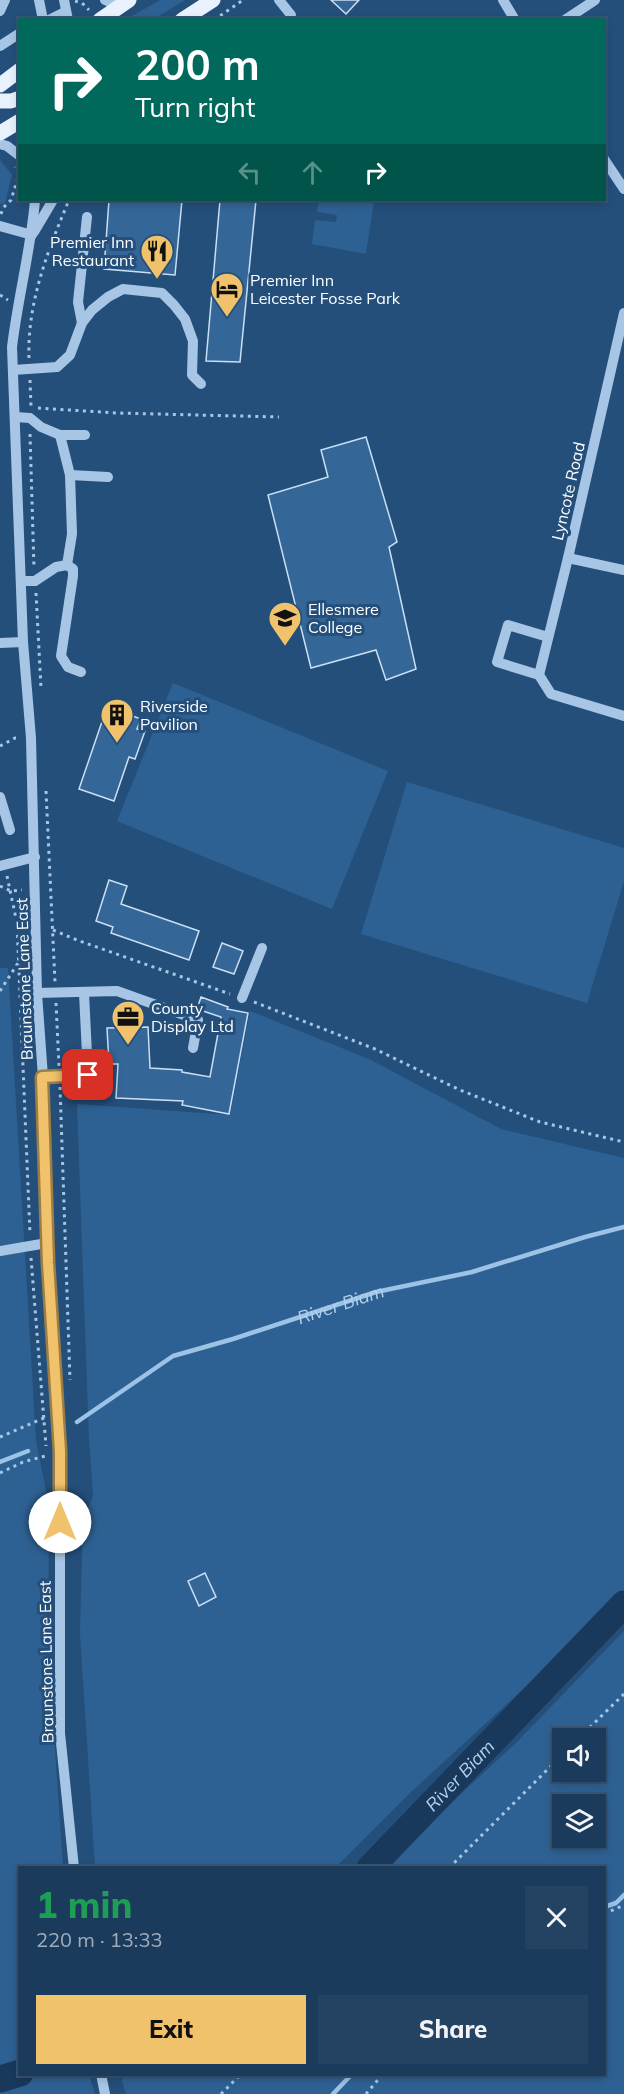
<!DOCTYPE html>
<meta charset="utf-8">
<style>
body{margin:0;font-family:Mulish,sans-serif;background:#244262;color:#f1f3f6;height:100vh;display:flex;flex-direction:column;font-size:22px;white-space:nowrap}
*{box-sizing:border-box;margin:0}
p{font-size:20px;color:#a0adbb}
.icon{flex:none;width:33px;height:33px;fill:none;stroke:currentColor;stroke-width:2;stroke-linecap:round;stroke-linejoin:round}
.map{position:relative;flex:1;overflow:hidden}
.sheet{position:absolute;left:18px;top:1866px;width:588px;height:210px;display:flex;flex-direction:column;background:#1b3b5c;border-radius:0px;box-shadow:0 3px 9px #0003,0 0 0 2px #395572}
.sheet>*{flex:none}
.guide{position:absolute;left:18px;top:18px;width:588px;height:183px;border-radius:0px;box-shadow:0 3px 9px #0003,0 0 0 2px #395572;background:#00695c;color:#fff;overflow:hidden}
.fabs{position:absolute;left:552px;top:1728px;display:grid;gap:12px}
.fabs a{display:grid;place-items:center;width:54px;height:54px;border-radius:0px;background:#1b3b5c;box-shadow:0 3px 9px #0003,0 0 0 2px #395572;font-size:30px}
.pin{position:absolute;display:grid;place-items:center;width:51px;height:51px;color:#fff;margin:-26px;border-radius:12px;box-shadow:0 3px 9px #0006}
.me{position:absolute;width:66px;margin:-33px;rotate:0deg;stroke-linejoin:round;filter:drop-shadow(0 0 4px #0008)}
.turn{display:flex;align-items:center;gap:21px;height:126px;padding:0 18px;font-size:27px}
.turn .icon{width:78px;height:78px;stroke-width:2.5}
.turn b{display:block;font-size:42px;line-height:51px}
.lanes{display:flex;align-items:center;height:57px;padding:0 18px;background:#0003;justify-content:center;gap:30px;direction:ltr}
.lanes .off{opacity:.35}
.round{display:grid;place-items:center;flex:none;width:63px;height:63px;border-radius:0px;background:#244262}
.summary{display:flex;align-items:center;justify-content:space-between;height:102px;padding:0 18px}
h1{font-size:36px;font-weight:800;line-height:45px;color:#1e9e55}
.primary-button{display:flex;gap:12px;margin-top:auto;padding:12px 18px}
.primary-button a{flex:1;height:69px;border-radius:0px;background:#efc26b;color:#111;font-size:24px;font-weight:800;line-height:69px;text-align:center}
.primary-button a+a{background:#244262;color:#f1f3f6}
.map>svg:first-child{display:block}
</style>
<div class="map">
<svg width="624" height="2094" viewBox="0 0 624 2094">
<rect width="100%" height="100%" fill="#244f7b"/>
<g fill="#2e6193" fill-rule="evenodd">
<path d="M160,0H185L154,19H127Z"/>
<path d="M0,160L12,175L5,203L0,204Z"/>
<path d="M319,200H374L366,254L312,244L315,220L336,222L337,215L317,212Z"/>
<path d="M173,683L388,771L332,909L117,821Z"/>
<path d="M407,782L624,848V881L587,1003L361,934Z"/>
<path d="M0,968H8L36,1441L49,1506L48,1649L63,1867L20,1868V2074L89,2075L95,2094H0Z"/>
<path d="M250,1011L369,1059L501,1129L624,1158V1592L534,1679L410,1793L336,1867H95L80,1633L83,1520L93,1496L89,1439L77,1104L230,1115Z"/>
<path d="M624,1631V2094H126L122,2081L124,2075L604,2074V1868L382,1867L517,1742ZM562,1738H596V1772H562ZM562,1804H596V1838H562Z"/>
</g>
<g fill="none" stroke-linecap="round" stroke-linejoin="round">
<g stroke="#9cc2e6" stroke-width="4.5">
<path id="s1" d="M77,1422L173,1356L233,1339L376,1292L472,1272L585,1237L624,1227"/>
<path d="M0,1462L28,1451"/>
<path d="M604,1907L616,1903L624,1895"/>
<path d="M333,2094L352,2074"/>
</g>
<g stroke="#19395c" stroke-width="27">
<path id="s2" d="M370,1868L624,1604"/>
<path d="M0,2079L20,2073"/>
</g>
</g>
<g fill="#346698" stroke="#cadff4" stroke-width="1.5">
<path d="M331,0H359L346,14Z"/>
<path d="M109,200H182L175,275L104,269Z"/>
<path d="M220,200H256L240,362L206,361Z"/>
<path d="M366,437L397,542L389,547L416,669L386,680L376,650L311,668L268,495L328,477L321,450Z"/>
<path d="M107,707L141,719L137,729L145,731L135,759L129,757L114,801L79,789Z"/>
<path d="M109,880L127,886L121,904L199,931L189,960L111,933L113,927L96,921Z"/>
<path d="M222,943L243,951L234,974L213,967Z"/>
<path d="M201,997L228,1007L227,1009L248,1013L229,1114L182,1105L183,1101L116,1098L118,1064H109L107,1028L148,1027L150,1068L182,1070V1072L210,1077L221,1017L197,1009Z"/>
<path d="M205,1573L216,1597L199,1606L188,1581Z"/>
</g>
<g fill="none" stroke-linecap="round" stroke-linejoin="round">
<g stroke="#a7c6e5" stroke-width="3" stroke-dasharray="3 4.5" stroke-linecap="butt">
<path d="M75,1L82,3L89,10"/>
<path d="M214,20L243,0"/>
<path d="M1,214L3,208L11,200L19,175L15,167"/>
<path d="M0,295L8,300"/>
<path d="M29,358C27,303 48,250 69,200"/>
<path d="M30,380L31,406"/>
<path d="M38,408L116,413L279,417"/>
<path d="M30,434L34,568"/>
<path d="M36,593L41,688"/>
<path d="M0,746L15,738H20"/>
<path d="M46,791L55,982"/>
<path d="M7,876L17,923L30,1234"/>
<path d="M0,886L11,891L22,890"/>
<path d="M53,930L77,940L230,994"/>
<path d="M0,991L18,963"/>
<path d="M254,1002L375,1049L460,1090L540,1122L624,1142"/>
<path d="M56,1003L59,1066"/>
<path d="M60,1087L70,1380"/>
<path d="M31,1258L46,1446"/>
<path d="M0,1437L44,1418"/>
<path d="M0,1473L23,1462L49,1455"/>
<path d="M579,1738L624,1694"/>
<path d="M449,1868L562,1755"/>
<path d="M604,1914L624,1905"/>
<path d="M221,2094L241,2074"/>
<path d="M366,2094L383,2074"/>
</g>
<g stroke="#a7c6e5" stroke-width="10">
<path d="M39,0L43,20"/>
<path d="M64,0L68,20"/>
<path d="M105,0L119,6"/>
<path d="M279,0L291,15"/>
<path d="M503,0L515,20"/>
<path d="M0,11L5,0"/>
<path d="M49,20L65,12"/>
<path d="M565,20L595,0"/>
<path d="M0,46L20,33"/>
<path d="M0,144L7,146L20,156"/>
<path d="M604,159L624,189"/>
<path d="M35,200C31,249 18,297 12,347L23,642L31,738L37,993L43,1077L47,1243L60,1451V1733L74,1868"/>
<path d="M0,226L32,235"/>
<path d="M34,232L53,200"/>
<path d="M82,323L78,302L87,217"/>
<path d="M13,370L57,367L70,355L82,323L92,310L108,297L123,289L162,293L174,305L185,319L193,341L192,375L201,384"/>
<path d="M15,417L30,418L41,427L60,435H85"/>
<path d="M60,435L70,475L72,534L67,565"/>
<path d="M70,475L108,477"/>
<path d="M568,558L624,570"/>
<path d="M67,565L73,569V576L61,656L68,667L81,672"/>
<path d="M21,581H35L56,567L67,565"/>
<path d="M0,643L23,642"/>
<path d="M539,675L568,558L624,313"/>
<path d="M539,675L497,662L508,625L548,637"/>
<path d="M539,675L551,694L624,716"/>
<path d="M0,797L10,830"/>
<path d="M0,866L35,857"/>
<path d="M37,993L117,991L198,1020L193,1048"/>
<path d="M242,998L262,948"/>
<path d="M43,1077L88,1075L84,993"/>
<path d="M0,1251L47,1243"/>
<path d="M101,2074L105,2094"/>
</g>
<g stroke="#e8f1fc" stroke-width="15">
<path d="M100,20L129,0"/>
<path d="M182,20L213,0"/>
<path d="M0,85L20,70"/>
<path d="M0,101H11L20,98"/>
<path d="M0,133L20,121"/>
</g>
</g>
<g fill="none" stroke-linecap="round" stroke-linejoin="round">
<g stroke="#9b7e46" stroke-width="15">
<path id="route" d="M60,1522V1451L48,1263L42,1077L88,1075"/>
</g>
<use href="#route" stroke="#efc26b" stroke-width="10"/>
</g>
<defs>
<g id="restaurant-pin" transform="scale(1.725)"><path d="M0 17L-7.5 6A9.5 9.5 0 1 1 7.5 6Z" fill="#efc26b" stroke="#244f7b"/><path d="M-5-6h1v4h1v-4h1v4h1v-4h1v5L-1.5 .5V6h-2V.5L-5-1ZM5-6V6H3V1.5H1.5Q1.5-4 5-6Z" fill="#111"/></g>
<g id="hotel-pin" transform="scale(1.725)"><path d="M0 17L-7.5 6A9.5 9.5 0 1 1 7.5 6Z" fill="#efc26b" stroke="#244f7b"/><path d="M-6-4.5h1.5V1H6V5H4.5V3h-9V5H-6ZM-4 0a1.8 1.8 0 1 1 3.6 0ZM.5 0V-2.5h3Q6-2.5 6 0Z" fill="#111"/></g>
<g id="school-pin" transform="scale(1.725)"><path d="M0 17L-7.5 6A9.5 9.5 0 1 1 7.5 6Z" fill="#efc26b" stroke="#244f7b"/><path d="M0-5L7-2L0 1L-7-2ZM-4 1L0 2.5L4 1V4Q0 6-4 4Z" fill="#111"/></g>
<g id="building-pin" transform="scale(1.725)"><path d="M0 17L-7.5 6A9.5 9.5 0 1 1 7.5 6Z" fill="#efc26b" stroke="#244f7b"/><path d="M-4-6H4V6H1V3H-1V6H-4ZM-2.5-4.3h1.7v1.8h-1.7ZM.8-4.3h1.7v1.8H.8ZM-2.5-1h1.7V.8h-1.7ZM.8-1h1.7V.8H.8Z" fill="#111"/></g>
<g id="office-pin" transform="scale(1.725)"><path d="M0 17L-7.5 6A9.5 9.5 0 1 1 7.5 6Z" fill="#efc26b" stroke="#244f7b"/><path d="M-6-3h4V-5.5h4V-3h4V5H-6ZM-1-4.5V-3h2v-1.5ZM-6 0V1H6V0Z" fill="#111"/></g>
</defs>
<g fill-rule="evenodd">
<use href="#restaurant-pin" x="157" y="251"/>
<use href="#hotel-pin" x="227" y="289"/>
<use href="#school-pin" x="285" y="618"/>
<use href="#building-pin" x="117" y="715"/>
<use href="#office-pin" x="128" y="1017"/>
</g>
<g text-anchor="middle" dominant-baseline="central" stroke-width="6" stroke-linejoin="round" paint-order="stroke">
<g font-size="16" fill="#fff" stroke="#244f7b" text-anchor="start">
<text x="134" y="242" text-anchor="end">Premier Inn<tspan x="134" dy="18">Restaurant</tspan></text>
<text x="250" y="280">Premier Inn<tspan x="250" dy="18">Leicester Fosse Park</tspan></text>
<text x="308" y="609">Ellesmere<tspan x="308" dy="18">College</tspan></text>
<text x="140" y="706">Riverside<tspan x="140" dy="18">Pavilion</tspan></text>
<text x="151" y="1008">County<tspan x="151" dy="18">Display Ltd</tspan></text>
</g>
<g font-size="16" fill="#fff" stroke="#244f7b">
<text transform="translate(568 491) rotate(-77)">Lyncote Road</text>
<text transform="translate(24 979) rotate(-92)">Braunstone Lane East</text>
<text transform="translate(46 1662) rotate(-91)">Braunstone Lane East</text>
</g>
<g font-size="18" font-style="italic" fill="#b3d0ed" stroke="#244f7b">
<text stroke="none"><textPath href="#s1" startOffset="292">River Biam</textPath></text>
<text stroke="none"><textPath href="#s2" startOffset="129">River Biam</textPath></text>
</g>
</g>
</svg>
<div class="fabs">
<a><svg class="icon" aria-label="sound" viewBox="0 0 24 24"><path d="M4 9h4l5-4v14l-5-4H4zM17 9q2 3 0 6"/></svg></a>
<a><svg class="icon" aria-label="layers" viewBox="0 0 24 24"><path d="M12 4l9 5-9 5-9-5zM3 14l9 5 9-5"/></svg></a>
</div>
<div class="pin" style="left:88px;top:1075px;background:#d93025"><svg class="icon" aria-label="arrive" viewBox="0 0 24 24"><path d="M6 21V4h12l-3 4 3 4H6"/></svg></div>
<svg class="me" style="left:60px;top:1522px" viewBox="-20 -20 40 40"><circle r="19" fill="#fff"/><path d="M0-13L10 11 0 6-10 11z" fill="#efc26b"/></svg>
<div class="guide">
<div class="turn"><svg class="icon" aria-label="right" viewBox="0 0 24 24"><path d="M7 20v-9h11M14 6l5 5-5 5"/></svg><div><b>200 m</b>Turn right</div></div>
<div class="lanes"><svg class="icon off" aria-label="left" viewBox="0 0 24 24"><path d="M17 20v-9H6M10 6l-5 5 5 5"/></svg><svg class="icon off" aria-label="ahead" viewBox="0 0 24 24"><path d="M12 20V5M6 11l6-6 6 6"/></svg><svg class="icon" aria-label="right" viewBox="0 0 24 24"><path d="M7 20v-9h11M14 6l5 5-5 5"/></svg></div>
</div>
<section class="sheet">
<div class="summary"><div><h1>1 min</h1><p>220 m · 13:33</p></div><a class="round"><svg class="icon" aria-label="close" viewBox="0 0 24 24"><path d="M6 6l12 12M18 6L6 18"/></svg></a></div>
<div class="primary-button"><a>Exit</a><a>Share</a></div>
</section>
</div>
